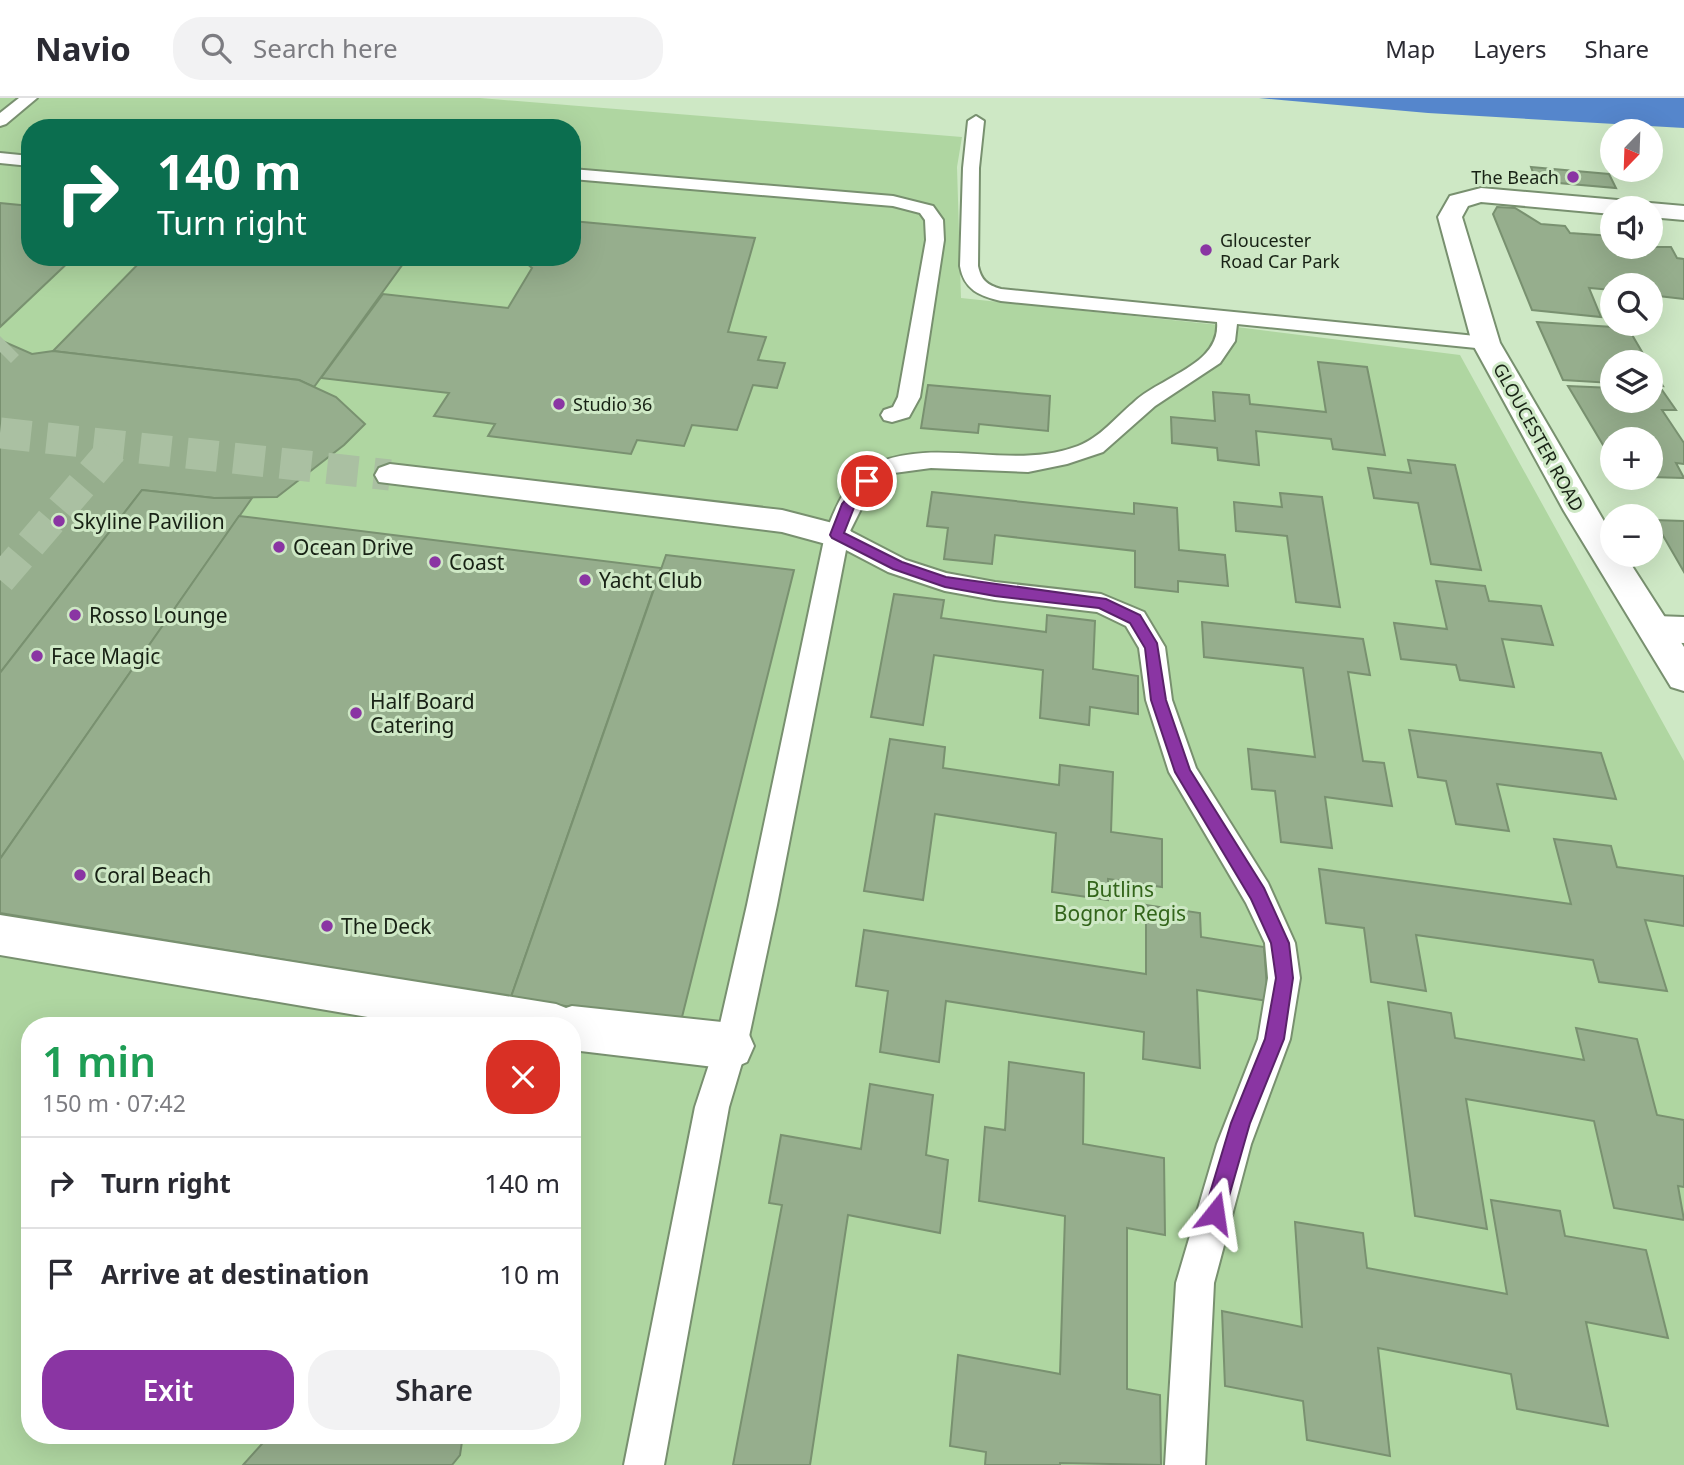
<!DOCTYPE html>
<meta charset="utf-8">
<style>
body{margin:0;font-family:"Noto Sans",sans-serif;background:#f2f2f3;color:#2b2b33;height:100vh;display:flex;flex-direction:column;font-size:26px;white-space:nowrap}
*{box-sizing:border-box;margin:0}
p{font-size:23px;color:#7c7c81}
.icon{flex:none;width:38px;height:38px;fill:none;stroke:currentColor;stroke-width:2;stroke-linecap:round;stroke-linejoin:round}
.map{position:relative;flex:1;overflow:hidden}
.drawer{position:absolute;left:21px;top:919px;width:560px;height:427px;display:flex;flex-direction:column;background:#fff;border-radius:28px;box-shadow:0 7px 28px #0002}
.drawer>*{flex:none}
.guide{position:absolute;left:21px;top:21px;width:560px;height:147px;border-radius:28px;box-shadow:0 7px 28px #0002;background:#0b6e4f;color:#fff;overflow:hidden}
.needle{width:46px;rotate:203deg}
.tools{position:absolute;left:1600px;top:21px;display:grid;gap:14px}
.tools a{display:grid;place-items:center;width:63px;height:63px;border-radius:50%;background:#fff;box-shadow:0 7px 28px #0002;font-size:35px}
.pin{position:absolute;display:grid;place-items:center;width:60px;height:60px;color:#fff;margin:-30px;border:4px solid #fff;border-radius:50%;box-shadow:0 2px 7px #0007}
.me{position:absolute;width:77px;margin:-38px;rotate:15deg;stroke-linejoin:round;filter:drop-shadow(0 0 5px #0008)}
.turn{display:flex;align-items:center;gap:24px;height:147px;padding:0 21px;font-size:32px}
.turn .icon{width:91px;height:91px;stroke-width:2.5}
.turn b{display:block;font-size:49px;line-height:60px}
.round{display:grid;place-items:center;flex:none;width:74px;height:74px;border-radius:28px;background:#f2f2f3}
.overview{display:flex;align-items:center;justify-content:space-between;height:119px;padding:0 21px}
h1{font-size:42px;font-weight:600;line-height:52px;color:#1e9e55}
.button{display:flex;gap:14px;margin-top:auto;padding:14px 21px}
.button a{flex:1;height:80px;border-radius:28px;background:#8a35a3;color:#fff;font-size:28px;font-weight:600;line-height:80px;text-align:center}
.button a+a{background:#f2f2f3;color:#2b2b33}
ul{padding:0;list-style:none}
li{display:flex;align-items:center;gap:21px;height:91px;padding:0 21px;border-top:2px solid #e1e1e2}
li div{flex:1}
li b{display:block;font-size:26px}
li em{font-style:normal}
header{display:flex;align-items:center;gap:42px;box-sizing:border-box;height:98px;padding:0 35px;background:#fff;border-bottom:2px solid #e1e1e2}
header strong{font-size:33px}
nav{display:flex;gap:38px;margin-inline-start:auto;font-size:24px}
.search{width:490px;height:63px;background:#f2f2f3;display:flex;align-items:center;gap:18px;box-sizing:border-box;padding:0 24px;border-radius:28px;color:#7c7c81;font-size:26px}
.map>svg:first-child{display:block}
</style>
<header>
<strong>Navio</strong>
<div class="search"><svg class="icon" aria-label="search" viewBox="0 0 24 24"><circle cx="10" cy="10" r="6"/><path d="M15 15l6 6"/></svg>Search here</div>
<nav><a>Map</a><a>Layers</a><a>Share</a></nav>
</header>
<div class="map">
<svg width="1684" height="1367" viewBox="0 0 1684 1367">
<rect width="100%" height="100%" fill="#cee8c5"/>
<path fill="#afd6a1" fill-rule="evenodd" d="M0,0H480L962,39L957,69L961,200L1229,228L1460,257L1684,663V1367H0ZM30,30H572V159H30ZM30,928H572V1337H30Z"/>
<path fill="#5586cc" d="M1259,0H1684V30L1428,15Z"/>
<g fill="#96ae8d" stroke="#799170" stroke-width="2">
<path d="M1531,69L1609,76L1616,90L1536,83Z"/>
<path d="M0,105L30,108V159H74L0,229Z"/>
<path d="M1497,109L1515,110L1541,126L1565,128L1570,135L1612,138V149H1671L1677,160L1684,161V201L1650,197V187H1612V192L1589,190L1601,219L1532,212L1493,116Z"/>
<path d="M572,123L755,140L728,234L766,239L758,262L785,265L777,290L753,287L737,332L692,327L684,348L637,342L631,356L488,338L495,326L434,318L449,295L321,280L383,196L508,210L532,170L519,159H572Z"/>
<path d="M145,159H408L314,289L299,282L53,253Z"/>
<path d="M1537,224L1628,230L1645,259L1630,258L1633,264H1612V285L1563,282Z"/>
<path d="M0,242L32,256L53,253L299,282L336,299L365,326L344,347L277,399L214,400L142,392L0,575Z"/>
<path d="M1318,264L1367,269L1385,357L1333,351L1331,341L1256,333L1259,367L1218,362L1217,350L1172,345L1171,319L1215,323L1213,294L1249,297L1250,306L1326,314Z"/>
<path d="M1650,276H1656L1663,288L1650,287Z"/>
<path d="M928,287L1050,298L1048,333L979,326L978,335L921,330Z"/>
<path d="M1568,288L1612,290V303H1650V291L1662,292L1676,312H1662L1684,345V366L1676,365L1684,380L1650,379V341H1612V362Z"/>
<path d="M1408,362L1455,367L1481,472L1431,466L1418,405L1374,400L1368,370L1411,375Z"/>
<path d="M142,392L214,400H252L0,761V575Z"/>
<path d="M932,394L1134,416V405L1177,410L1179,452L1225,457L1228,488L1178,483V494L1135,489V453L995,437L992,466L944,461L948,430L927,428Z"/>
<path d="M1280,395L1322,399L1340,509L1296,504L1287,438L1236,433L1234,404L1282,409Z"/>
<path d="M239,418L661,470L511,899L0,815V761Z"/>
<path d="M1654,422L1684,423V474Z"/>
<path d="M666,457L794,472L680,927L511,899Z"/>
<path d="M1436,483L1485,488L1489,503L1541,508L1553,547L1502,541L1514,589L1460,582L1456,567L1401,561L1394,525L1447,531Z"/>
<path d="M894,496L944,502L941,520L1046,534L1047,517L1095,523L1093,571L1138,578V616L1090,609L1089,627L1040,620L1043,572L934,557L923,627L871,619Z"/>
<path d="M1202,524L1363,541L1370,577L1348,574L1363,663L1384,665L1392,708L1325,699L1332,750L1281,744L1275,693L1252,691L1248,651L1315,659L1303,570L1204,559Z"/>
<path d="M1409,632L1601,655L1616,701L1497,686L1509,733L1456,726L1446,683L1418,679Z"/>
<path d="M890,641L945,649L943,670L1059,687L1060,667L1113,674L1111,734L1162,741V789L1108,781V802L1052,794L1056,735L935,716L923,802L864,793Z"/>
<path d="M1554,741L1611,748L1617,769L1684,778V828L1645,822L1667,893L1599,884L1593,862L1416,837L1426,893L1371,884L1364,830L1326,825L1319,771L1571,806Z"/>
<path d="M1146,807L1200,815L1201,839L1264,849L1268,903L1197,892L1200,970L1143,961L1144,934L946,903L939,964L880,954L888,893L856,888L864,832L1146,876Z"/>
<path d="M1388,904L1451,915L1455,940L1584,962L1576,930L1637,941L1657,1017L1684,1022V1089L1678,1088L1684,1122L1614,1110L1594,1023L1466,1001L1487,1131L1415,1118Z"/>
<path d="M1009,964L1084,975L1083,1046L1164,1060L1165,1137L1127,1130V1291L1160,1297L1161,1367L1060,1365V1367H985L986,1354L950,1348L958,1257L1060,1276L1065,1118L979,1103L985,1029L1005,1032Z"/>
<path d="M870,986L933,997L926,1057L948,1062L940,1135L848,1117L810,1367H733L782,1107L769,1105L781,1037L861,1051Z"/>
<path d="M1491,1102L1560,1113L1565,1138L1646,1152L1668,1240L1586,1224L1608,1328L1517,1311L1511,1276L1378,1250L1390,1358L1307,1342L1303,1303L1225,1288L1222,1213L1302,1229L1295,1124L1363,1135L1367,1170L1507,1196Z"/>
<path d="M270,1337H463L460,1357L452,1367H243Z"/>
</g>
<g fill="none" stroke-linecap="round" stroke-linejoin="round">
<g stroke="#aac0a2" stroke-width="31" stroke-dasharray="31 16" stroke-linecap="butt">
<path d="M0,254L8,246"/>
<path d="M0,335L390,377"/>
<path d="M0,482L116,347"/>
</g>
<g stroke="#78906f" stroke-width="4">
<g id="lane">
<path d="M19,0H37L6,26L0,28V15Z"/>
<path d="M976,18L984,23L979,70L978,168C981,182 987,187 1001,191L1486,239L1493,241L1496,245L1493,249L1486,251L1237,226L1235,243L1220,265L1155,308L1103,354L1067,366L1028,374L931,370L894,375L869,395L850,433L906,462L946,475L995,484L1101,496L1144,514L1165,549L1172,602L1196,670L1268,785L1295,845L1300,880L1290,941L1251,1046L1214,1185L1205,1367H1165L1176,1185L1217,1046L1258,941L1268,880L1265,845L1246,805L1169,674L1146,602L1139,550L1126,528L1097,514L995,502L945,493L888,474L846,452L777,807L747,948L729,1009L664,1367H624L695,1009L715,948L747,807L825,437C835,410 848,377 877,365C940,339 1012,373 1078,348C1101,339 1115,320 1133,305C1142,296 1153,290 1164,284C1187,270 1220,256 1217,224L1001,203C980,198 964,192 960,168L963,70L968,23Z"/>
<path d="M0,55L30,58V68L0,65Z"/>
<path d="M572,71L893,98L933,108L943,122L944,142L920,299L909,319L892,324L884,322L881,317L884,312L893,309L898,299L926,142L925,122L920,115L893,108L572,81Z"/>
</g>
</g>
<g stroke="#78906f" stroke-width="4">
<g id="street">
<path d="M390,366L782,412L848,429L853,437L848,445L837,449L782,434L379,384L375,377L379,370Z"/>
<path d="M1656,518L1684,519V545L1656,544L1644,540L1639,531L1644,522Z"/>
<path d="M0,817L556,906L566,910L572,908L731,925L747,932L754,948L747,964L731,971L572,952V928H421L0,857Z"/>
</g>
</g>
<g stroke="#78906f" stroke-width="4">
<path id="secondary" d="M1481,90L1629,103L1638,105L1640,109L1650,105L1684,108V122L1650,119V110H1612V116L1481,104L1468,108L1462,119L1500,245L1612,437V457H1625L1684,549V593L1671,589L1564,413L1472,245L1438,119L1450,98Z"/>
</g>
<use href="#lane" fill="#fff" fill-rule="evenodd"/>
<use href="#street" fill="#fff" fill-rule="evenodd"/>
<use href="#secondary" fill="#fff" fill-rule="evenodd"/>
</g>
<path fill="#8a35a3" stroke="#5a226a" stroke-width="2" d="M867,378L874,383L855,407L844,435L902,464L946,479L1106,501L1140,517L1157,545L1166,602L1190,672L1264,790L1289,845L1293,880L1284,941L1250,1025L1222,1123L1215,1126L1207,1123L1204,1115L1231,1025L1265,941L1276,880L1271,845L1251,801L1175,674L1151,602L1145,550L1130,525L1099,510L995,498L945,489L893,471L832,440L830,437L842,406L863,380Z"/>
<g fill="#8a35a3" stroke="#cee8c5" stroke-width="2.5">
<circle cx="1573" cy="79" r="7"/>
<circle cx="1206" cy="152" r="7"/>
<circle cx="559" cy="306" r="7"/>
<circle cx="59" cy="423" r="7"/>
<circle cx="279" cy="449" r="7"/>
<circle cx="435" cy="464" r="7"/>
<circle cx="585" cy="482" r="7"/>
<circle cx="75" cy="517" r="7"/>
<circle cx="37" cy="558" r="7"/>
<circle cx="356" cy="615" r="7"/>
<circle cx="80" cy="777" r="7"/>
<circle cx="327" cy="828" r="7"/>
</g>
<g text-anchor="middle" dominant-baseline="central" stroke-width="6" stroke-linejoin="round" paint-order="stroke">
<g font-size="18" fill="#182215" stroke="#cee8c5" text-anchor="start">
<text x="1559" y="79" text-anchor="end">The Beach</text>
<text x="1220" y="142">Gloucester<tspan x="1220" dy="21">Road Car Park</tspan></text>
<text x="573" y="306">Studio 36</text>
</g>
<g font-size="18" fill="#182215" stroke="#cee8c5">
<text transform="translate(1539 339) rotate(61)">GLOUCESTER ROAD</text>
</g>
<g font-size="21" fill="#182215" stroke="#cee8c5" text-anchor="start">
<text x="73" y="423">Skyline Pavilion</text>
<text x="293" y="449">Ocean Drive</text>
<text x="449" y="464">Coast</text>
<text x="599" y="482">Yacht Club</text>
<text x="89" y="517">Rosso Lounge</text>
<text x="51" y="558">Face Magic</text>
<text x="370" y="603">Half Board<tspan x="370" dy="24">Catering</tspan></text>
<text x="94" y="777">Coral Beach</text>
<text x="341" y="828">The Deck</text>
</g>
<g font-size="21" fill="#33651b" stroke="#cee8c5">
<text x="1120" y="791">Butlins<tspan x="1120" dy="24">Bognor Regis</tspan></text>
</g>
</g>
</svg>
<div class="tools">
<a><svg class="needle" viewBox="-14 -14 28 28"><path d="M0-13l5 13h-10z" fill="#e53935"/><path d="M0 13l5-13h-10z" fill="#7c7c81"/></svg></a>
<a><svg class="icon" aria-label="sound" viewBox="0 0 24 24"><path d="M4 9h4l5-4v14l-5-4H4zM17 9q2 3 0 6"/></svg></a>
<a><svg class="icon" aria-label="search" viewBox="0 0 24 24"><circle cx="10" cy="10" r="6"/><path d="M15 15l6 6"/></svg></a>
<a><svg class="icon" aria-label="layers" viewBox="0 0 24 24"><path d="M12 4l9 5-9 5-9-5zM3 14l9 5 9-5"/></svg></a>
<a>+</a>
<a>−</a>
</div>
<div class="pin" style="left:867px;top:383px;background:#d93025"><svg class="icon" aria-label="arrive" viewBox="0 0 24 24"><path d="M6 21V4h12l-3 4 3 4H6"/></svg></div>
<svg class="me" style="left:1215px;top:1115px" viewBox="-20 -20 40 40"><path d="M0-17L14 15 0 8-14 15z" fill="#8a35a3" stroke="#fff" stroke-width="4"/></svg>
<div class="guide">
<div class="turn"><svg class="icon" aria-label="right" viewBox="0 0 24 24"><path d="M7 20v-9h11M14 6l5 5-5 5"/></svg><div><b>140 m</b>Turn right</div></div>
</div>
<section class="drawer">
<div class="overview"><div><h1>1 min</h1><p>150 m · 07:42</p></div><a class="round" style="background:#d93025;color:#fff"><svg class="icon" aria-label="close" viewBox="0 0 24 24"><path d="M6 6l12 12M18 6L6 18"/></svg></a></div>
<ul>
<li><svg class="icon" aria-label="right" viewBox="0 0 24 24"><path d="M7 20v-9h11M14 6l5 5-5 5"/></svg><div><b>Turn right</b></div><em>140 m</em></li>
<li><svg class="icon" aria-label="arrive" viewBox="0 0 24 24"><path d="M6 21V4h12l-3 4 3 4H6"/></svg><div><b>Arrive at destination</b></div><em>10 m</em></li>
</ul>
<div class="button"><a>Exit</a><a>Share</a></div>
</section>
</div>
